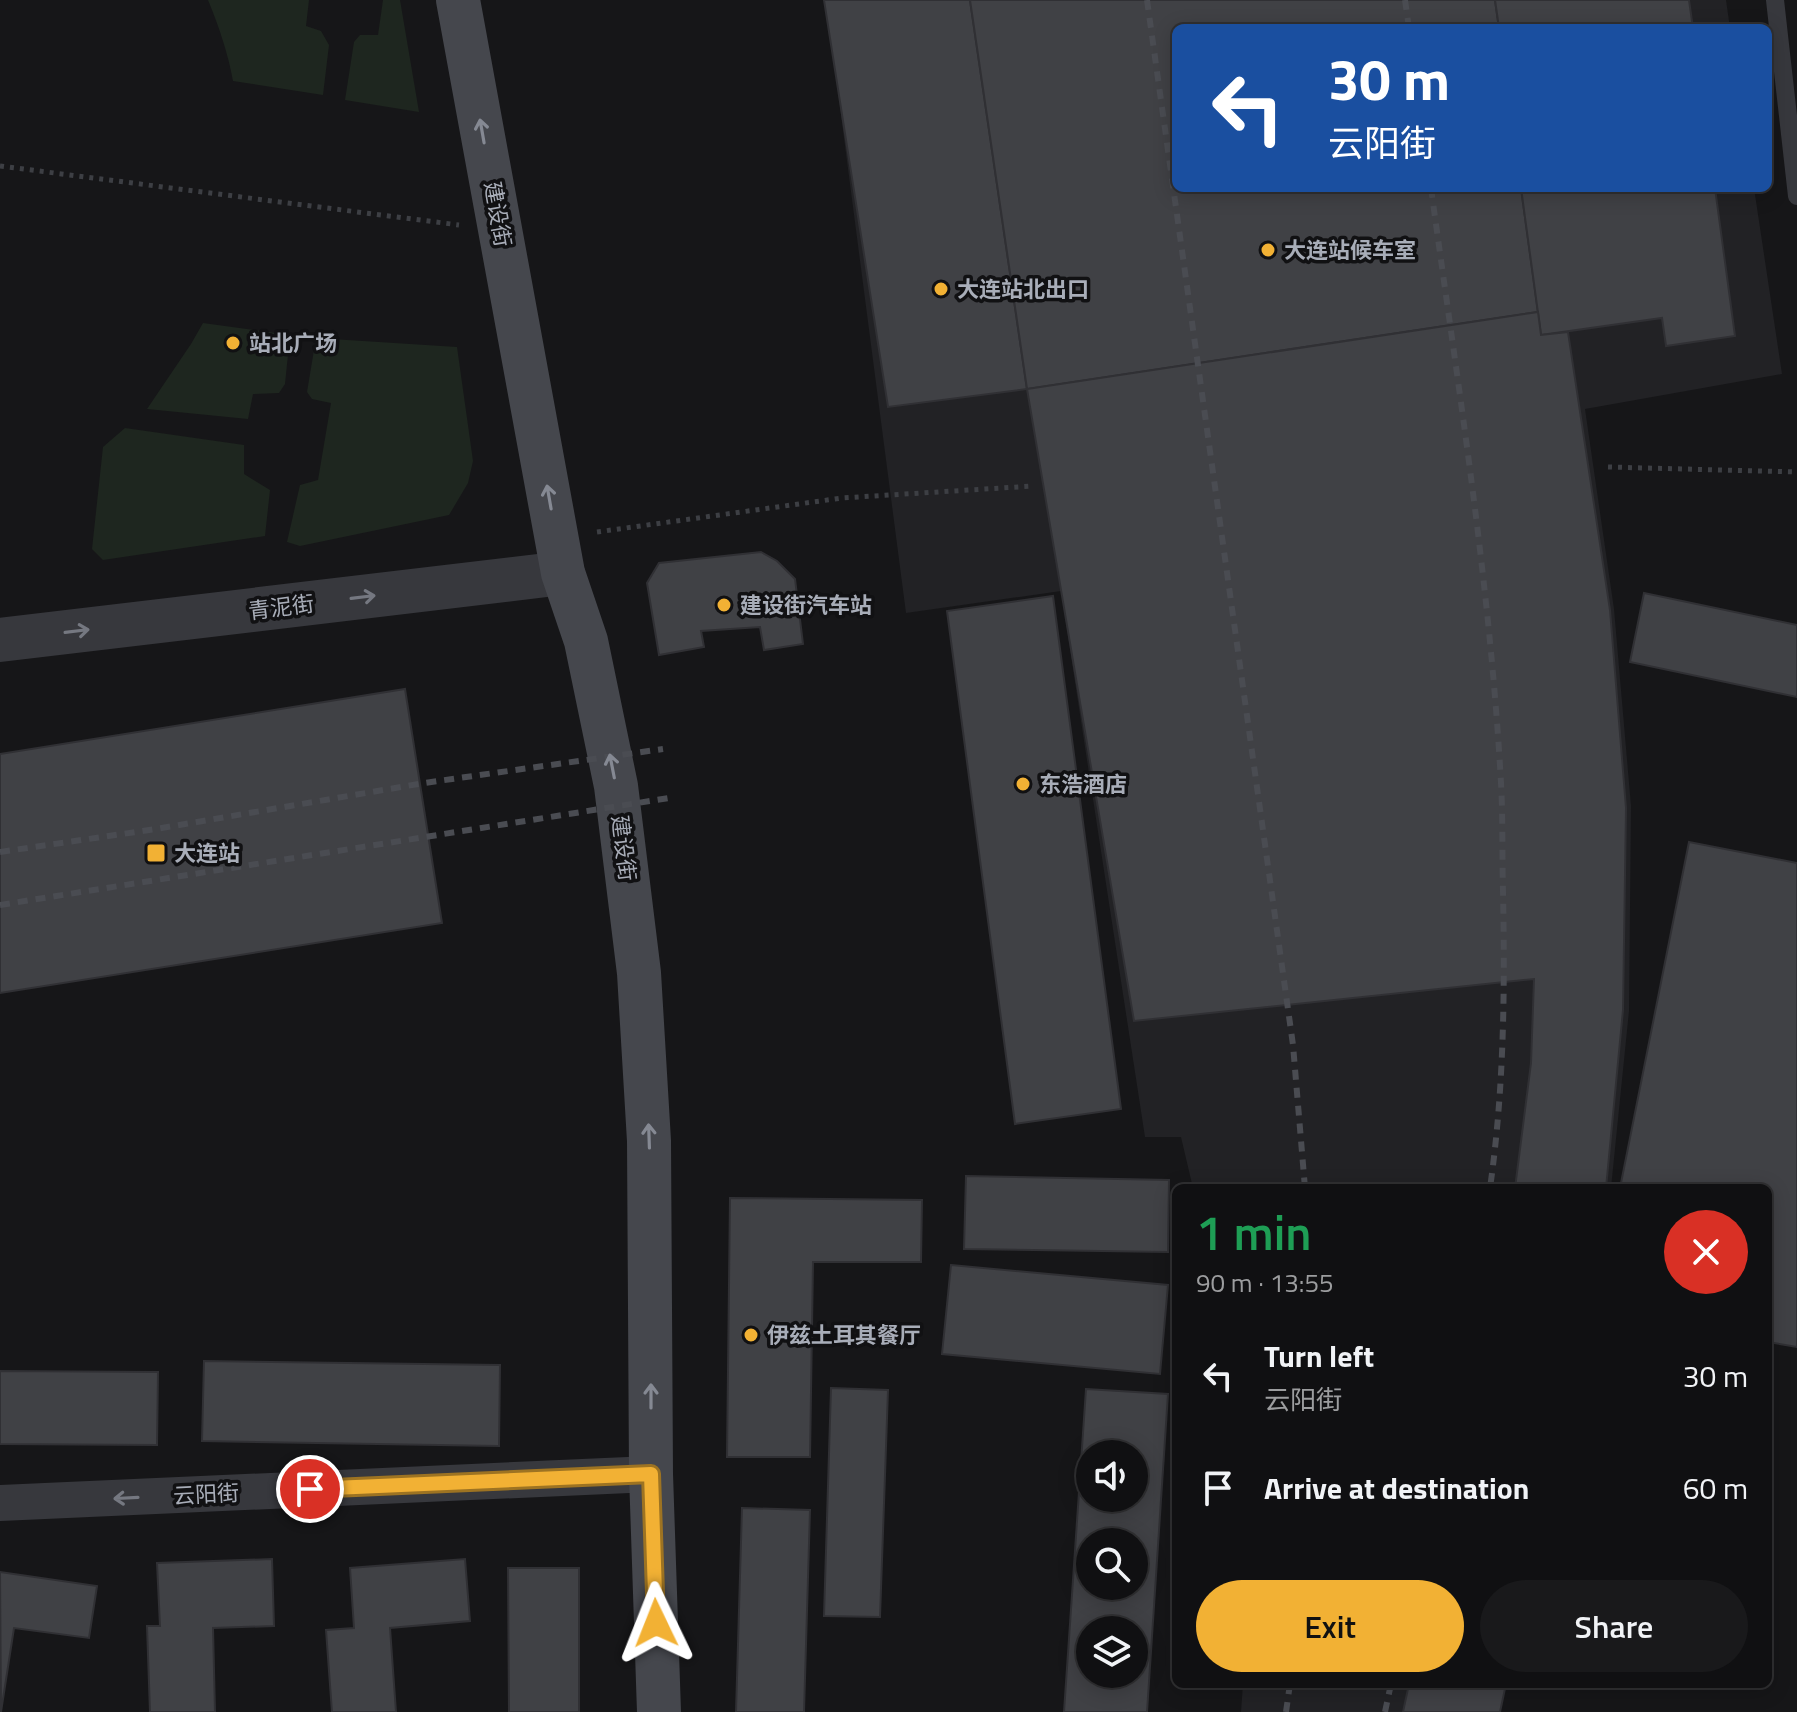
<!DOCTYPE html>
<meta charset="utf-8">
<style>
body{margin:0;font-family:"Titillium Web","Noto Sans SC",sans-serif;background:#19191b;color:#f1f3f6;height:100vh;display:flex;flex-direction:column;font-size:30px;white-space:nowrap}
*{box-sizing:border-box;margin:0}
p{font-size:26px;color:#9c9d9f}
.icon{flex:none;width:44px;height:44px;fill:none;stroke:currentColor;stroke-width:2;stroke-linecap:round;stroke-linejoin:round}
.map{position:relative;flex:1;overflow:hidden}
.sheet{position:absolute;left:1172px;top:1184px;width:600px;height:504px;display:flex;flex-direction:column;background:#101012;border-radius:12px;box-shadow:0 4px 20px #0003,0 0 0 2px #303032}
.sheet>*{flex:none}
.hud{position:absolute;left:1172px;top:24px;width:600px;height:168px;border-radius:12px;box-shadow:0 4px 20px #0003,0 0 0 2px #303032;background:#1a4fa0;color:#fff;overflow:hidden}
.buttons{position:absolute;left:1076px;top:1440px;display:grid;gap:16px}
.buttons a{display:grid;place-items:center;width:72px;height:72px;border-radius:50%;background:#101012;box-shadow:0 4px 20px #0003,0 0 0 2px #303032;font-size:40px}
.pin{position:absolute;display:grid;place-items:center;width:68px;height:68px;color:#fff;margin:-34px;border:4px solid #fff;border-radius:50%;box-shadow:0 2px 8px #0007}
.me{position:absolute;width:88px;margin:-44px;rotate:358deg;stroke-linejoin:round;filter:drop-shadow(0 0 6px #0008)}
.turn{display:flex;align-items:center;gap:28px;height:168px;padding:0 24px;font-size:36px}
.turn .icon{width:104px;height:104px;stroke-width:2.5}
.turn b{display:block;font-size:56px;line-height:68px}
.round{display:grid;place-items:center;flex:none;width:84px;height:84px;border-radius:42px;background:#19191b}
.summary{display:flex;align-items:center;justify-content:space-between;height:136px;padding:0 24px}
h1{font-size:48px;font-weight:600;line-height:60px;color:#1e9e55}
.primary-button{display:flex;gap:16px;margin-top:auto;padding:16px 24px}
.primary-button a{flex:1;height:92px;border-radius:48px;background:#f2b134;color:#111;font-size:32px;font-weight:600;line-height:92px;text-align:center}
.primary-button a+a{background:#19191b;color:#f1f3f6}
ul{padding:0;list-style:none}
li{display:flex;align-items:center;gap:24px;height:112px;padding:0 24px}
li div{flex:1}
li b{display:block;font-size:30px}
li em{font-style:normal}
.map>svg:first-child{display:block}
</style>
<div class="map">
<svg width="1797" height="1712" viewBox="0 0 1797 1712">
<rect width="100%" height="100%" fill="#161618"/>
<g fill="#222225">
<path d="M826,0H1726L1730,28H1176V188H1754L1782,374L1585,409L1614,609L1631,806L1629,1011L1611,1188H1193L1181,1137H1145L1061,591L906,613Z"/>
<path d="M1243,1684H1505L1499,1712H1241Z"/>
</g>
<g fill="#1e261f">
<path d="M208,0H309L306,26L321,31L329,45L323,95L233,81C228,53 219,27 208,0Z"/>
<path d="M383,0H400L419,112L345,100L354,42L360,35H378Z"/>
<path d="M203,323L290,335L285,384L279,393L253,394L248,419L147,409L191,344Z"/>
<path d="M316,338L457,347L473,461L468,483L449,515L300,546L287,542L300,485L318,480L331,403L312,399L307,392Z"/>
<path d="M125,428L244,445V474L270,490L265,536L103,560L92,549L103,447Z"/>
</g>
<g fill="#404145" stroke="#303034" stroke-width="2" fill-rule="evenodd">
<path d="M824,0H970L1027,389L888,407Z"/>
<path d="M970,0H1495L1499,28H1176V188H1521L1538,312L1027,389Z"/>
<path d="M1495,0H1689L1693,28H1499Z"/>
<path d="M1521,188H1715L1735,336L1666,346L1662,318L1541,335Z"/>
<path d="M1538,312L1541,335L1568,332L1610,610L1626,808L1623,1010L1606,1188H1515L1531,1063L1534,979L1134,1021L1027,389Z"/>
<path d="M761,552L777,561L795,579L803,644L764,650L760,627L701,631L704,647L659,655L647,583L659,563Z"/>
<path d="M1644,593L1797,625V697L1630,662Z"/>
<path d="M1053,596L1121,1109L1015,1124L947,611Z"/>
<path d="M405,689L442,923L0,993V754Z"/>
<path d="M1689,842L1797,863V1347L1768,1342V1188H1620Z"/>
<path d="M966,1176L1169,1180L1168,1252L964,1249Z"/>
<path d="M730,1198L922,1200L921,1262H813L810,1457H727Z"/>
<path d="M951,1265L1168,1285L1160,1374L942,1354Z"/>
<path d="M204,1361L500,1365L499,1446L202,1441Z"/>
<path d="M0,1371L158,1372L157,1445L0,1444Z"/>
<path d="M831,1388L888,1390L880,1617L824,1616Z"/>
<path d="M1086,1389L1168,1394L1147,1712H1064ZM1090,1454H1134V1498H1090ZM1090,1542H1134V1586H1090ZM1090,1630H1134V1674H1090Z"/>
<path d="M742,1508L810,1510L804,1712H736Z"/>
<path d="M272,1559L274,1626L213,1628L215,1712H150L147,1626H160L157,1563Z"/>
<path d="M465,1559L470,1621L390,1628L396,1712H332L326,1630L354,1628L350,1568Z"/>
<path d="M508,1568H579V1712H509Z"/>
<path d="M0,1572L97,1586L89,1638L14,1628L1,1712Z"/>
<path d="M1409,1684H1506L1500,1712H1403Z"/>
</g>
<g fill="none" stroke-linecap="round" stroke-linejoin="round">
<g stroke="#3d3f44" stroke-width="5" stroke-dasharray="4 6" stroke-linecap="butt">
<path d="M0,166L459,225"/>
<path d="M1608,467L1797,472"/>
<path d="M597,532L842,498L1034,486"/>
</g>
<path stroke="#37383d" stroke-width="18" d="M1775,0L1797,196"/>
<path stroke="#37383d" stroke-width="36" d="M0,1503L651,1474"/>
<path stroke="#37383d" stroke-width="44" d="M0,640L563,573"/>
<path stroke="#45474d" stroke-width="44" d="M458,0L563,573L586,641L616,786L639,973L649,1141L651,1474L659,1712"/>
<g stroke="#4a4c52" stroke-width="6" stroke-dasharray="10 8" stroke-linecap="butt">
<path d="M1147,0L1293,1045L1305,1188"/>
<path d="M1405,0L1409,28"/>
<path d="M1431,188C1458,386 1490,584 1501,783C1503,819 1502,856 1503,892C1505,991 1504,1090 1490,1188"/>
<path d="M0,852L156,829L424,783L663,749"/>
<path d="M0,905L675,797"/>
<path d="M1286,1712L1290,1684"/>
<path d="M1385,1712L1391,1684"/>
</g>
</g>
<defs><path id="oneway-shaft" d="M-6 0H5M1.5-3L5.5 0L1.5 3" fill="none" stroke-width="1.6" stroke-linecap="round" stroke-linejoin="round" transform="scale(2)"/></defs>
<g stroke="#858993">
<use href="#oneway-shaft" transform="translate(482 131) rotate(-100)"/>
<use href="#oneway-shaft" transform="translate(549 497) rotate(-100)"/>
<use href="#oneway-shaft" transform="translate(612 766) rotate(-101)"/>
<use href="#oneway-shaft" transform="translate(649 1136) rotate(-92)"/>
<use href="#oneway-shaft" transform="translate(651 1396) rotate(-90)"/>
</g>
<g stroke="#757881">
<use href="#oneway-shaft" transform="translate(363 597) rotate(-7)"/>
<use href="#oneway-shaft" transform="translate(77 631) rotate(-7)"/>
<use href="#oneway-shaft" transform="translate(126 1498) rotate(177)"/>
</g>
<g fill="none" stroke-linecap="round" stroke-linejoin="round">
<g stroke="#9d7322" stroke-width="20">
<path id="route" d="M310,1489L651,1474L656,1623"/>
</g>
<use href="#route" stroke="#f2b134" stroke-width="14"/>
</g>
<g fill="#f2b134" stroke="#111113" stroke-width="3">
<circle cx="1268" cy="250" r="8"/>
<circle cx="941" cy="289" r="8"/>
<circle cx="233" cy="343" r="8"/>
<circle cx="724" cy="605" r="8"/>
<circle cx="1023" cy="784" r="8"/>
<rect x="146" y="843" width="20" height="20" rx="4"/>
<circle cx="751" cy="1335" r="8"/>
</g>
<g text-anchor="middle" dominant-baseline="central" stroke-width="7" stroke-linejoin="round" paint-order="stroke">
<g font-size="22" fill="#a8adb8" stroke="#111113">
<text transform="translate(498 214) rotate(80)">建设街</text>
<text transform="translate(281 607) rotate(-7)">青泥街</text>
<text transform="translate(624 848) rotate(83)">建设街</text>
<text transform="translate(206 1494) rotate(-3)">云阳街</text>
</g>
<g font-size="22" font-weight="bold" fill="#a8adb8" stroke="#111113" text-anchor="start">
<text x="1284" y="250">大连站候车室</text>
<text x="957" y="289">大连站北出口</text>
<text x="249" y="343">站北广场</text>
<text x="740" y="605">建设街汽车站</text>
<text x="1039" y="784">东浩酒店</text>
<text x="174" y="853">大连站</text>
<text x="767" y="1335">伊兹土耳其餐厅</text>
</g>
</g>
</svg>
<div class="buttons">
<a><svg class="icon" aria-label="sound" viewBox="0 0 24 24"><path d="M4 9h4l5-4v14l-5-4H4zM17 9q2 3 0 6"/></svg></a>
<a><svg class="icon" aria-label="search" viewBox="0 0 24 24"><circle cx="10" cy="10" r="6"/><path d="M15 15l6 6"/></svg></a>
<a><svg class="icon" aria-label="layers" viewBox="0 0 24 24"><path d="M12 4l9 5-9 5-9-5zM3 14l9 5 9-5"/></svg></a>
</div>
<div class="pin" style="left:310px;top:1489px;background:#d93025"><svg class="icon" aria-label="arrive" viewBox="0 0 24 24"><path d="M6 21V4h12l-3 4 3 4H6"/></svg></div>
<svg class="me" style="left:656px;top:1623px" viewBox="-20 -20 40 40"><path d="M0-17L14 15 0 8-14 15z" fill="#f2b134" stroke="#fff" stroke-width="4"/></svg>
<div class="hud">
<div class="turn"><svg class="icon" aria-label="left" viewBox="0 0 24 24"><path d="M17 20v-9H6M10 6l-5 5 5 5"/></svg><div><b>30 m</b>云阳街</div></div>
</div>
<section class="sheet">
<div class="summary"><div><h1>1 min</h1><p>90 m · 13:55</p></div><a class="round" style="background:#d93025;color:#fff"><svg class="icon" aria-label="close" viewBox="0 0 24 24"><path d="M6 6l12 12M18 6L6 18"/></svg></a></div>
<ul>
<li><svg class="icon" aria-label="left" viewBox="0 0 24 24"><path d="M17 20v-9H6M10 6l-5 5 5 5"/></svg><div><b>Turn left</b><p>云阳街</p></div><em>30 m</em></li>
<li><svg class="icon" aria-label="arrive" viewBox="0 0 24 24"><path d="M6 21V4h12l-3 4 3 4H6"/></svg><div><b>Arrive at destination</b></div><em>60 m</em></li>
</ul>
<div class="primary-button"><a>Exit</a><a>Share</a></div>
</section>
</div>
